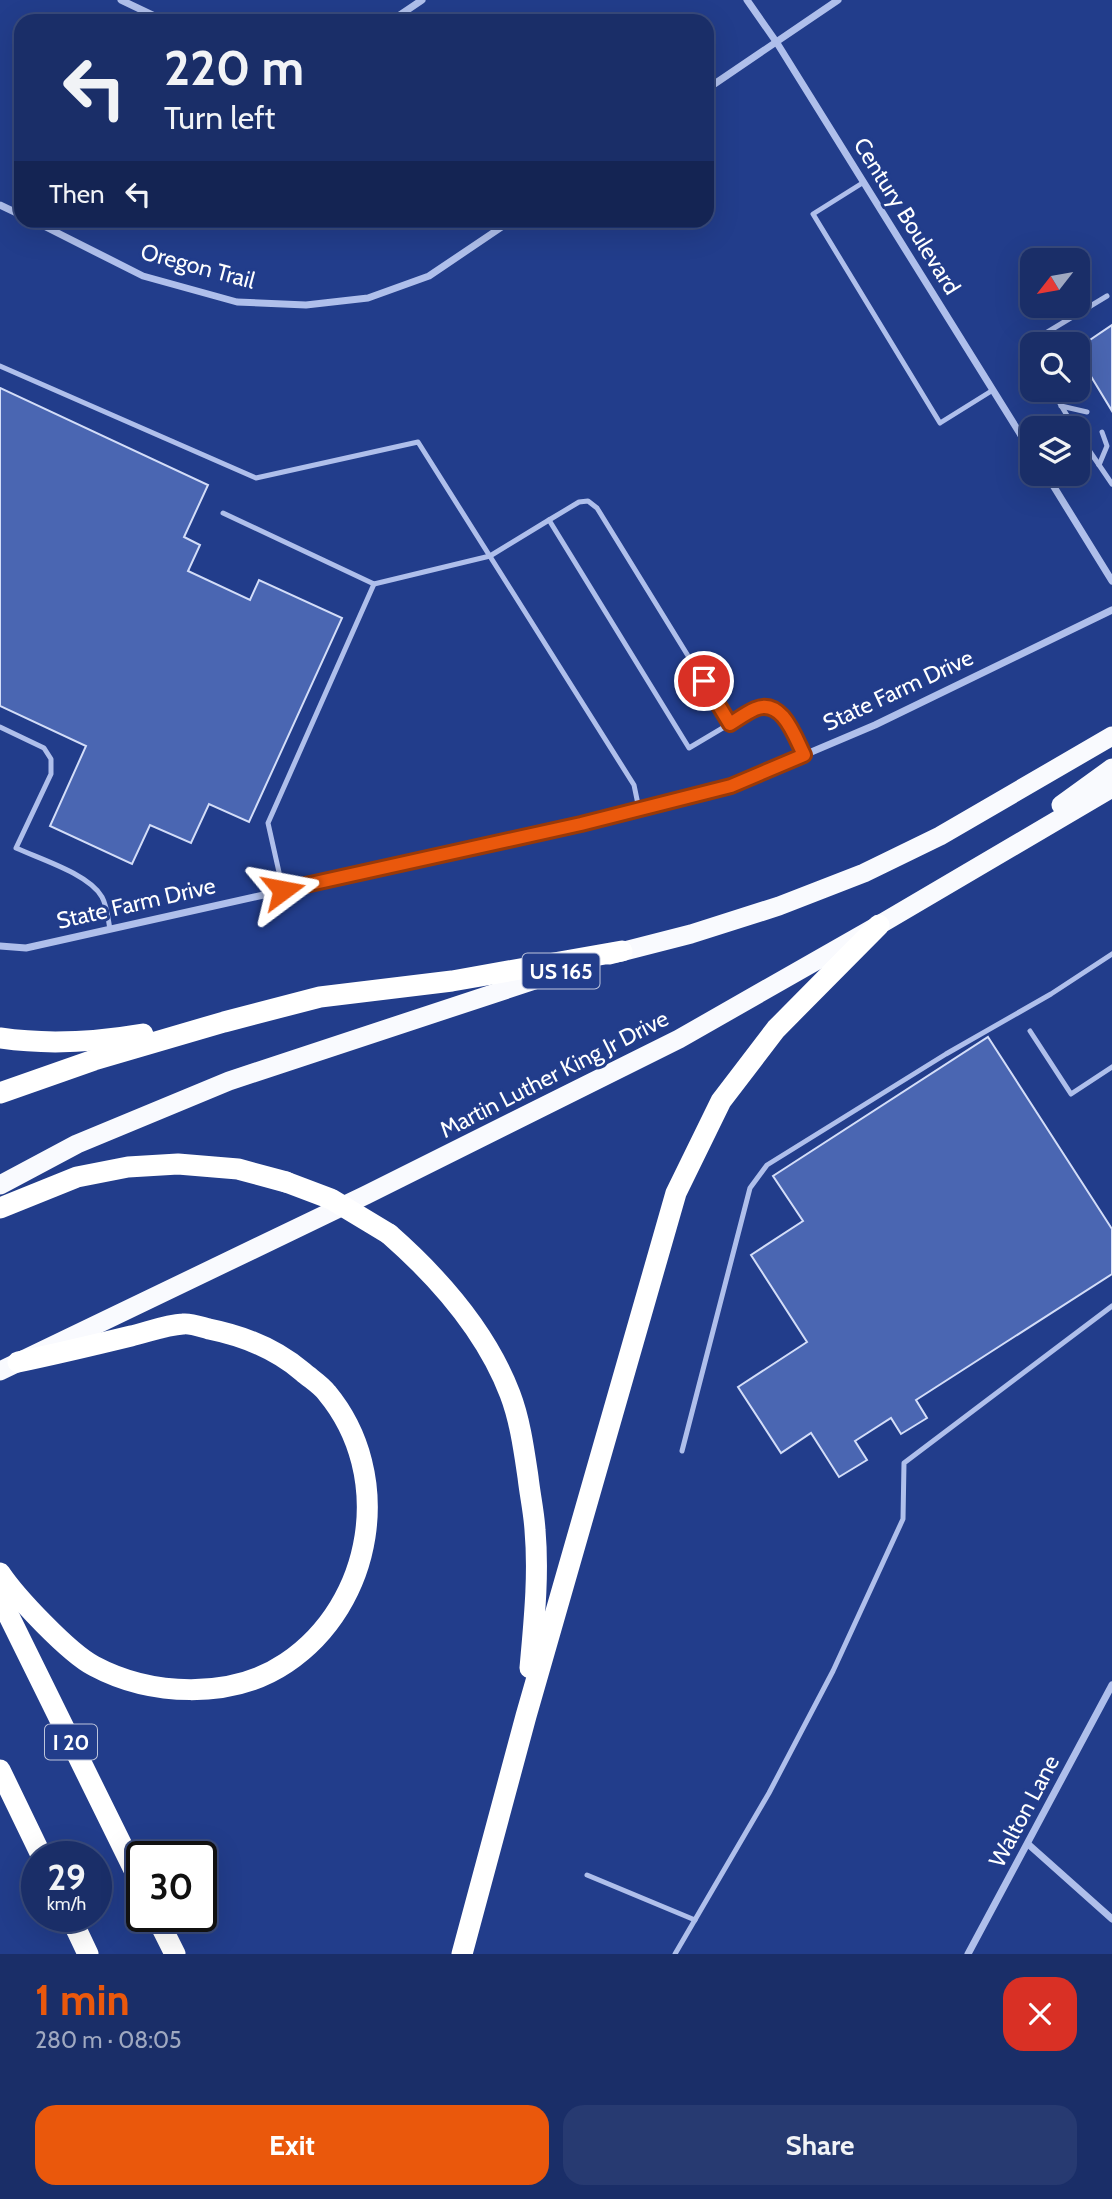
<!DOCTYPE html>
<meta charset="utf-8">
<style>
body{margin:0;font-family:Cabin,sans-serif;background:#273a71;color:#f1f3f6;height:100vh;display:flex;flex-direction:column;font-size:26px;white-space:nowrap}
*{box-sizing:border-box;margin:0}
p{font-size:23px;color:#9fa8c0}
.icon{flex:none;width:38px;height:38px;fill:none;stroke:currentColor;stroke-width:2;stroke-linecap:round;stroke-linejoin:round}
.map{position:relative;height:1954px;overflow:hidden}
.drawer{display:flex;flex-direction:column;background:#1a2e68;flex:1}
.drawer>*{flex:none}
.guide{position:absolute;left:14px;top:14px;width:700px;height:214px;border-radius:21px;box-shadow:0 7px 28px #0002,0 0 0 2px #384a7c;background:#1a2e68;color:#f1f3f6;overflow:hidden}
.needle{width:46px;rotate:239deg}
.controls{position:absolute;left:1020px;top:248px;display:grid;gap:14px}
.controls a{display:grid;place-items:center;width:70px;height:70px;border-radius:14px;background:#1a2e68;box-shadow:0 7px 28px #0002,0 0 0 2px #384a7c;font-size:35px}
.speed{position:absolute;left:21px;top:1841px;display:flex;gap:14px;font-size:35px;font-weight:700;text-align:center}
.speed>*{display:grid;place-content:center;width:91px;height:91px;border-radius:50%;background:#1a2e68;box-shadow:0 7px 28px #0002,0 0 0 2px #384a7c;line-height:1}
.speed small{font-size:18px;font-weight:400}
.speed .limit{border:4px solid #111;border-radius:10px;background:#fff;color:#111}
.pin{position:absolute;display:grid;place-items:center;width:60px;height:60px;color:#fff;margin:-30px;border:4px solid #fff;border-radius:50%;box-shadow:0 2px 7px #0007}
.me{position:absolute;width:77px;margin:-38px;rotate:77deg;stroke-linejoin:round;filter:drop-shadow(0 0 5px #0008)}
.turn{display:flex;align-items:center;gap:24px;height:147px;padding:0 35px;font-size:32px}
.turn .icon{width:91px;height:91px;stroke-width:2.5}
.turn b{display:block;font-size:49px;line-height:60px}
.then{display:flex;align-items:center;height:66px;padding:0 35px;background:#0003;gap:14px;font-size:26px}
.round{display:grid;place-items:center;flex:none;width:74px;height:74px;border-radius:21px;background:#273a71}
.summary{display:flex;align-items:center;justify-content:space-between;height:119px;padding:0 35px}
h1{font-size:42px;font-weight:700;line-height:52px;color:#ea580c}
.cta{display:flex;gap:14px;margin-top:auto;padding:14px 35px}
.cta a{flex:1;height:80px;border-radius:21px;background:#ea580c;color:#fff;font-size:28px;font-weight:700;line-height:80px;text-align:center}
.cta a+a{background:#273a71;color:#f1f3f6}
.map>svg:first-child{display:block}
</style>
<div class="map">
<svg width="1112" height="1954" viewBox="0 0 1112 1954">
<rect width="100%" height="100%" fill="#223d8b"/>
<g fill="#4a66b2" stroke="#d3ddf8" stroke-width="2">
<path d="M1112,325V411L1078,355V348Z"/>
<path d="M0,388L208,485L184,537L200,545L188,571L250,600L259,580L342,618L249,822L209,804L191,843L150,825L132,864L50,826L86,746L0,706Z"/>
<path d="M988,1037L1112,1229V1274L916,1400L927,1418L901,1434L891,1418L855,1441L867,1460L839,1477L811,1433L781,1453L738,1387L807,1342L751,1255L803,1221L773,1176Z"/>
</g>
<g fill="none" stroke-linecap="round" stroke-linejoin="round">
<g stroke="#afbfeb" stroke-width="5">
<path d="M864,182L813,214L940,423L993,390"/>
<path d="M1032,357L1026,345L1107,296"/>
<path d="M0,366L256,478L418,442L634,785L639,809"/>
<path d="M1052,390L1075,429"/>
<path d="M1061,406L1087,412"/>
<path d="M1078,434L1112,484"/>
<path d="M1099,465L1107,446L1102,432"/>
<path d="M223,513L374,584L490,556L549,520L689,748L758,707L775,709L787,720L804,755"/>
<path d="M549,520L579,502L588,501L597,508L730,724"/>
<path d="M0,727L44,748L51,759V774L16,848C40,859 89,874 102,897C107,906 108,919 110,929"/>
<path d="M283,890L268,823L374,584"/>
<path d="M1030,1031L1071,1094L1112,1067"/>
<path d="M682,1451L750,1188L767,1165L946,1054L1051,994L1112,954"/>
<path d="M587,1875L695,1920"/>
<path d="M675,1954L769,1793L833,1671L903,1519L904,1463L1112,1306"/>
</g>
<g stroke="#afbfeb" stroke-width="7">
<path d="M121,0L165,21"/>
<path d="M747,0L777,43L1032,453"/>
<path d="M391,21L422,0"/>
<path d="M707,89L838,0"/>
<path d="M0,205L21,215"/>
<path d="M32,220L143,276L237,302L306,305L368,298L429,276L512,220"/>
<path d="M1046,474L1112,581"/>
<path d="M0,946L26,948L581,824L731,786L875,725L1112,610"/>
<path d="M1028,1844L1112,1919"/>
<path d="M968,1954L1112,1685"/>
</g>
<g stroke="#f9fafe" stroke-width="19">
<path d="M1061,805L1112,768"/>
<path d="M609,955L691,934L779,906L864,873L940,836L1112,736"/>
<path d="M0,1185L77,1144L229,1081L574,967"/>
<path d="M0,1371L366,1195L679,1039L879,925L1112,788"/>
</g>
<g stroke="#fff" stroke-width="21">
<path d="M0,1038C47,1045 96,1042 143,1034"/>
<path d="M0,1093L94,1060L224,1022L320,997L452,981L622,951"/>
<path d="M0,1208L77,1177L128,1167L178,1164L238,1169L286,1182"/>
<path d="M389,1234C439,1278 486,1331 510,1394C520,1420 524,1450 528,1477C530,1495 534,1513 535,1530C539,1576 534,1622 530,1668"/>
<path d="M0,1573C16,1597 69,1653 94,1666C150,1696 231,1700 286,1663C374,1604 395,1475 327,1393C321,1385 311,1379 303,1372C276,1349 244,1336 209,1329C201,1327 191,1323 183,1324C166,1325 148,1332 131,1336C94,1345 56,1354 18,1362"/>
<path d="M0,1598L142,1886"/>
<path d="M0,1770L42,1857"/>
<path d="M70,1916L88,1954"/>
<path d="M156,1916L175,1954"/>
<path d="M462,1954L526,1716L676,1193L721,1101L776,1029L879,925"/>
</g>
<path stroke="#fff" stroke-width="21" d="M286,1182L331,1199L389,1234"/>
</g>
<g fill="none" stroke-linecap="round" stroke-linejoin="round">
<g stroke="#983908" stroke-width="18">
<path id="route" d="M283,890L581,824L731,786L804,755C795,737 782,697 755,709C746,713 738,719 730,724L704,681"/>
</g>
<use href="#route" stroke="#ea580c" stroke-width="12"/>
</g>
<g text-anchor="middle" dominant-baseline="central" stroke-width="6" stroke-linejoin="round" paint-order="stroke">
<g fill="#223d8b" stroke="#bdc5dc" stroke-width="2">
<rect x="522.5" y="953.5" width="77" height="35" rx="5"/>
<rect x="45" y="1724.5" width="52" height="35" rx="5"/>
</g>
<g font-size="21" font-weight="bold" fill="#fff">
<text x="561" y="971">US 165</text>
<text x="71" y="1742">I 20</text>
</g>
<g font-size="23" fill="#fff" stroke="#223d8b">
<text transform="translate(907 216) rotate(58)">Century Boulevard</text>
<text transform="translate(198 266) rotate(15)">Oregon Trail</text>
<text transform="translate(898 690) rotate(-25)">State Farm Drive</text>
<text transform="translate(136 903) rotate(-13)">State Farm Drive</text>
<text transform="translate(554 1074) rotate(-27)">Martin Luther King Jr Drive</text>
<text transform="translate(1024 1811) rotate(-62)">Walton Lane</text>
</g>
</g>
</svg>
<div class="controls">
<a><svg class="needle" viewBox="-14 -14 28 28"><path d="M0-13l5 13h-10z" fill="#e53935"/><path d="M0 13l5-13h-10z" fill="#9fa8c0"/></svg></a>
<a><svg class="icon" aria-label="search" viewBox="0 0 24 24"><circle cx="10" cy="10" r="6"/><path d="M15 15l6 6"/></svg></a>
<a><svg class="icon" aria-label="layers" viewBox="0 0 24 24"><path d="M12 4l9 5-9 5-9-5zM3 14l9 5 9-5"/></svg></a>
</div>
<div class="speed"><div>29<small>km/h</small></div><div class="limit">30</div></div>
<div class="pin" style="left:704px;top:681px;background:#d93025"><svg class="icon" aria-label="arrive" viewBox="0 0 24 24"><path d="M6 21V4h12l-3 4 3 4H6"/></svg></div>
<svg class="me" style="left:283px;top:890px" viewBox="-20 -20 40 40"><path d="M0-17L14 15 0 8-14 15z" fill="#ea580c" stroke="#fff" stroke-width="4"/></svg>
<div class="guide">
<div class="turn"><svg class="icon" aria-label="left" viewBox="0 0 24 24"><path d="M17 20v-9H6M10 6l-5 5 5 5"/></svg><div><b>220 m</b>Turn left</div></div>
<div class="then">Then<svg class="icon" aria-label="left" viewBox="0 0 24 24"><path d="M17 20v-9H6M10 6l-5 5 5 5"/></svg></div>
</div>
</div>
<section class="drawer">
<div class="summary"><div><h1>1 min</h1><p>280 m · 08:05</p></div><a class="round" style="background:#d93025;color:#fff"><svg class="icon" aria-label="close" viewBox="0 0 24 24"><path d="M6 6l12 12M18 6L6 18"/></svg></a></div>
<div class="cta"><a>Exit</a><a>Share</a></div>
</section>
